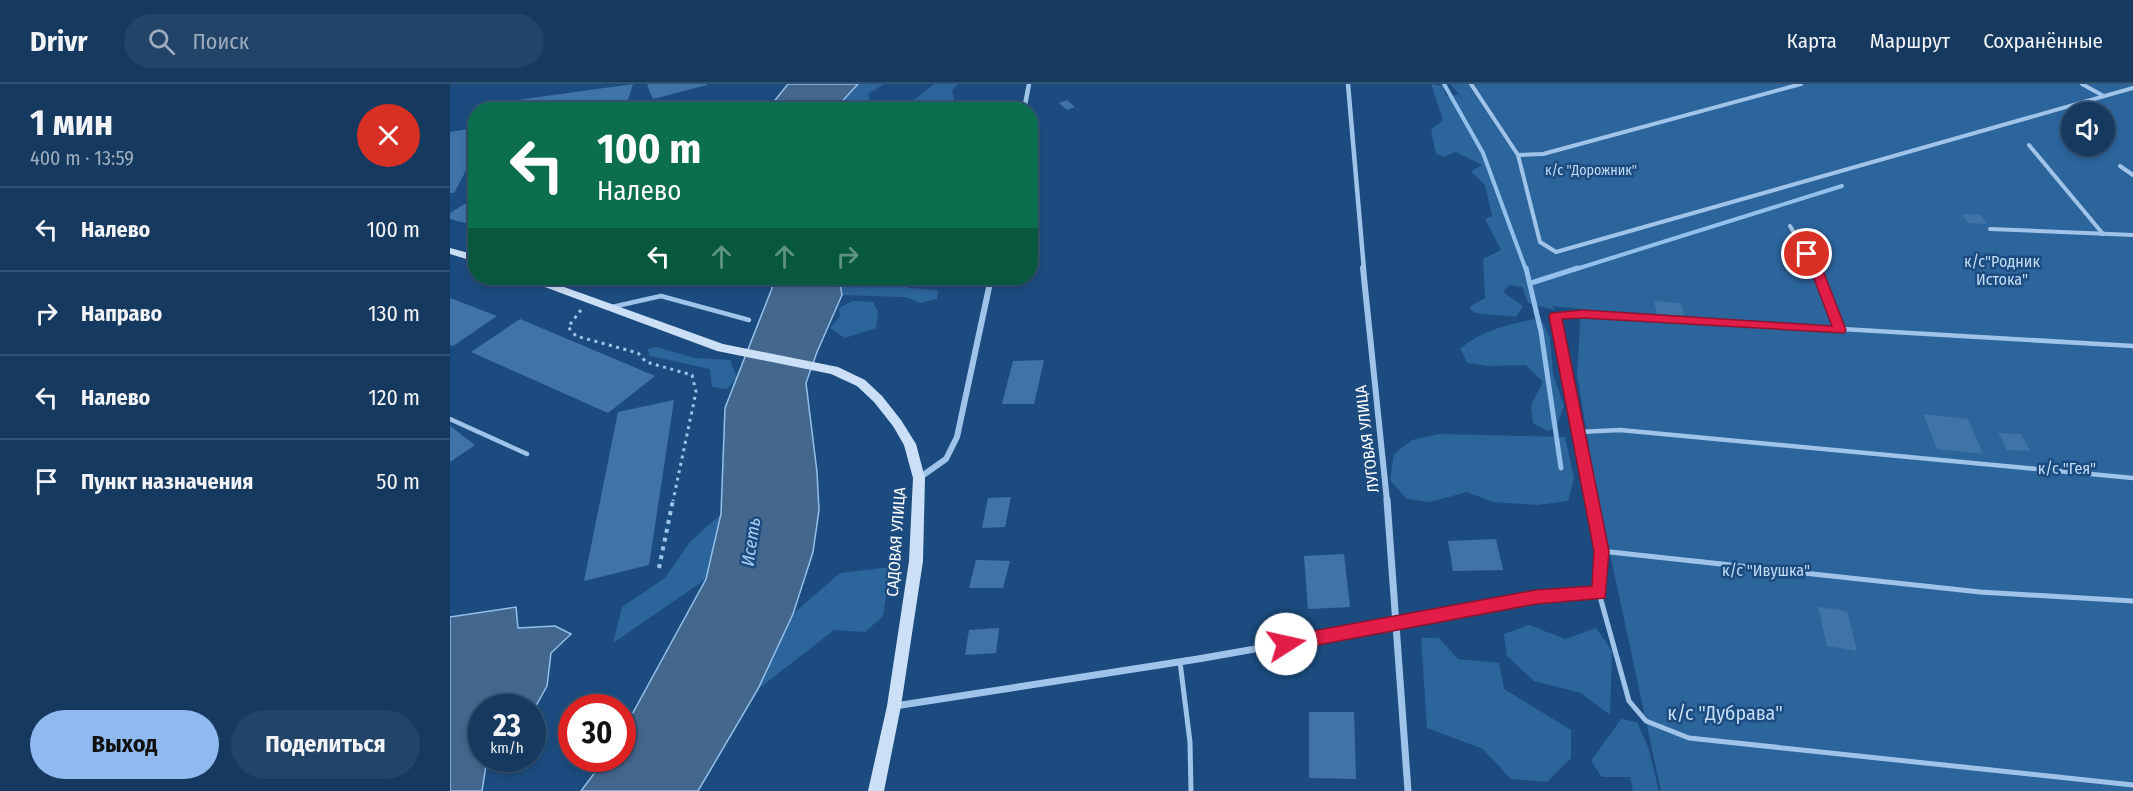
<!DOCTYPE html>
<html lang="ru">
<meta charset="utf-8">
<style>
body{margin:0;font-family:"Fira Sans Condensed",sans-serif;background:#224468;color:#f1f3f6;height:100vh;display:flex;flex-direction:column;font-size:22px;white-space:nowrap}
*{box-sizing:border-box;margin:0}
p{font-size:20px;color:#9dacbd}
.icon{flex:none;width:33px;height:33px;fill:none;stroke:currentColor;stroke-width:2;stroke-linecap:round;stroke-linejoin:round}
.map{position:relative;flex:1;overflow:hidden}
.drawer{display:flex;flex-direction:column;background:#15395f;width:450px}
.drawer>*{flex:none}
.banner{position:absolute;left:18px;top:18px;width:570px;height:183px;border-radius:24px;box-shadow:0 3px 9px #0003,0 0 0 2px #345374;background:#0b6e4f;color:#fff;overflow:hidden}
.fabs{position:absolute;left:1611px;top:18px;display:grid;gap:12px}
.fabs a{display:grid;place-items:center;width:54px;height:54px;border-radius:50%;background:#15395f;box-shadow:0 3px 9px #0003,0 0 0 2px #345374;font-size:30px}
.speed{position:absolute;left:18px;top:610px;display:flex;gap:12px;font-size:30px;font-weight:700;text-align:center}
.speed>*{display:grid;place-content:center;width:78px;height:78px;border-radius:50%;background:#15395f;box-shadow:0 3px 9px #0003,0 0 0 2px #345374;line-height:1}
.speed small{font-size:15px;font-weight:400}
.speed .limit{border:9px solid #d22;background:#fff;color:#111}
.pin{position:absolute;display:grid;place-items:center;width:51px;height:51px;color:#fff;margin:-26px;border:3px solid #fff;border-radius:50%;box-shadow:0 2px 6px #0007}
.me{position:absolute;width:66px;margin:-33px;rotate:80deg;stroke-linejoin:round;filter:drop-shadow(0 0 4px #0008)}
.turn{display:flex;align-items:center;gap:21px;height:126px;padding:0 30px;font-size:27px}
.turn .icon{width:78px;height:78px;stroke-width:2.5}
.turn b{display:block;font-size:42px;line-height:51px}
.lanes{display:flex;align-items:center;height:57px;padding:0 30px;background:#0003;justify-content:center;gap:30px;direction:ltr}
.lanes .off{opacity:.35}
.round{display:grid;place-items:center;flex:none;width:63px;height:63px;border-radius:32px;background:#224468}
.headline{display:flex;align-items:center;justify-content:space-between;height:102px;padding:0 30px}
h1{font-size:36px;font-weight:700;line-height:45px}
.cta{display:flex;gap:12px;margin-top:auto;padding:12px 30px}
.cta a{flex:1;height:69px;border-radius:36px;background:#90b9f0;color:#111;font-size:24px;font-weight:700;line-height:69px;text-align:center}
.cta a+a{background:#224468;color:#f1f3f6}
ul{padding:0;list-style:none}
li{display:flex;align-items:center;gap:18px;height:84px;padding:0 30px;border-top:2px solid #345374}
li div{flex:1}
li b{display:block;font-size:22px}
li em{font-style:normal}
header{display:flex;align-items:center;gap:36px;box-sizing:border-box;height:84px;padding:0 30px;background:#15395f;border-bottom:2px solid #345374}
header strong{font-size:28px}
nav{display:flex;gap:33px;margin-inline-start:auto;font-size:21px}
.search{width:420px;height:54px;background:#224468;display:flex;align-items:center;gap:15px;box-sizing:border-box;padding:0 21px;border-radius:33px;color:#9dacbd;font-size:22px}
main{display:flex;flex:1;min-height:0}
.map>svg:first-child{display:block}
</style>
<header>
<strong>Drivr</strong>
<div class="search"><svg class="icon" aria-label="search" viewBox="0 0 24 24"><circle cx="10" cy="10" r="6"/><path d="M15 15l6 6"/></svg>Поиск</div>
<nav><a>Карта</a><a>Маршрут</a><a>Сохранённые</a></nav>
</header>
<main>
<section class="drawer">
<div class="headline"><div><h1>1 мин</h1><p>400 m · 13:59</p></div><a class="round" style="background:#d93025;color:#fff"><svg class="icon" aria-label="close" viewBox="0 0 24 24"><path d="M6 6l12 12M18 6L6 18"/></svg></a></div>
<ul>
<li><svg class="icon" aria-label="left" viewBox="0 0 24 24"><path d="M17 20v-9H6M10 6l-5 5 5 5"/></svg><div><b>Налево</b></div><em>100 m</em></li>
<li><svg class="icon" aria-label="right" viewBox="0 0 24 24"><path d="M7 20v-9h11M14 6l5 5-5 5"/></svg><div><b>Направо</b></div><em>130 m</em></li>
<li><svg class="icon" aria-label="left" viewBox="0 0 24 24"><path d="M17 20v-9H6M10 6l-5 5 5 5"/></svg><div><b>Налево</b></div><em>120 m</em></li>
<li><svg class="icon" aria-label="arrive" viewBox="0 0 24 24"><path d="M6 21V4h12l-3 4 3 4H6"/></svg><div><b>Пункт назначения</b></div><em>50 m</em></li>
</ul>
<div class="cta"><a>Выход</a><a>Поделиться</a></div>
</section>
<div class="map">
<svg width="1683" height="707" viewBox="0 0 1683 707">
<rect width="100%" height="100%" fill="#1c4c7f"/>
<g fill="#2c649c" fill-rule="evenodd">
<path d="M408,0H434L418,10L421,20L412,25L408,21L392,23L389,20Z"/>
<path d="M484,0H508L502,6L506,24L552,25H423L439,19L459,20Z"/>
<path d="M981,0L993,2L996,12L1010,11L1000,0H1683V707H1211L1145,400L1127,290L1131,225L1102,222L1104,226L1078,219L1072,203L1059,201L1053,208L1073,222L1066,233L1024,229L1019,223L1035,214L1033,175L1051,166L1035,135L1042,132L1035,101L1021,87L1032,81L1006,68L994,73L986,70L981,46L993,36ZM1622,28H1654V62H1622Z"/>
<path d="M389,194H434L459,204L488,206L487,215L470,219L455,213L392,211Z"/>
<path d="M403,217L423,218L428,228L426,244L395,254L380,244L390,232L389,224Z"/>
<path d="M1090,234L1100,253L1103,290L1114,322L1106,344L1098,347L1083,339L1081,321L1093,298L1076,281L1039,282L1018,279L1010,265C1031,246 1063,239 1090,234Z"/>
<path d="M206,263L245,274L280,276L287,294L277,305L262,303L260,285L200,272L197,265Z"/>
<path d="M989,350L1115,353L1124,394L1118,417L1087,421L1043,418L1017,408L980,418L957,415L940,396L944,370L962,356Z"/>
<path d="M271,430L256,495L163,559L172,523L215,494L240,458Z"/>
<path d="M441,483L433,532L415,548L384,546L308,605L343,530L390,489Z"/>
<path d="M1079,541L1115,555L1146,544L1162,567L1160,631L1131,609L1084,597L1057,572L1054,550Z"/>
<path d="M971,554H989L1008,575L1049,579L1054,605L1121,646V674L1097,698L1061,695L1033,665L977,644Z"/>
<path d="M1171,635L1187,638L1198,663L1209,707H1183L1180,693H1152L1141,677Z"/>
</g>
<g fill="#44678d" stroke="#93c0eb" stroke-width="1.5">
<path d="M338,0H408L385,25H318Z"/>
<path d="M326,194H389L392,211L367,268L356,299L367,388L369,426L363,468L343,530L308,605L248,707H131L155,675H172L173,647L256,495L271,430L275,324Z"/>
<path d="M66,523L68,544L105,542L121,550L101,569L97,602L83,627L82,624H32V675H37L32,707H0V533Z"/>
</g>
<g fill="none" stroke-linecap="round" stroke-linejoin="round">
<g stroke="#93c0eb" stroke-width="4">
<path d="M994,0L1033,69L1076,186"/>
<path d="M1123,186L1392,102"/>
</g>
<g stroke="#93c0eb" stroke-width="5">
<path d="M1076,184L1091,248L1111,384"/>
<path d="M1081,199L1128,184"/>
</g>
</g>
<g fill="#4074a7">
<path d="M183,0L176,22L151,26H56L60,17Z"/>
<path d="M200,0H257V1L203,15L197,1Z"/>
<path d="M617,16L625,23L617,26L609,19Z"/>
<path d="M26,44V68L4,109H0V48Z"/>
<path d="M26,113V142L0,135V129Z"/>
<path d="M1512,130L1531,131L1537,140L1518,139Z"/>
<path d="M0,214L47,232L3,262L0,261Z"/>
<path d="M1204,217L1231,219L1234,232L1207,230Z"/>
<path d="M70,235L205,292L158,329L21,268Z"/>
<path d="M594,276L584,320H552L563,277Z"/>
<path d="M224,316L199,481L134,497L168,328Z"/>
<path d="M1473,330L1518,335L1533,370L1487,365Z"/>
<path d="M0,342L25,361L0,378Z"/>
<path d="M1548,349L1571,350L1580,367L1557,366Z"/>
<path d="M561,413L555,443L532,444L538,414Z"/>
<path d="M1046,455L1053,486L1003,487L998,457Z"/>
<path d="M894,470L900,523L858,525L854,472Z"/>
<path d="M526,476L560,477L553,504H519Z"/>
<path d="M1368,523L1397,527L1407,567L1377,562Z"/>
<path d="M549,544L546,569L515,571L519,546Z"/>
<path d="M859,628H904L906,695L859,694Z"/>
</g>
<g fill="none" stroke-linecap="round" stroke-linejoin="round">
<path stroke="#a0c4e9" stroke-width="3" stroke-dasharray="3 4.5" stroke-linecap="butt" d="M131,226L118,243L126,252L188,269L196,278L242,291L246,308L223,417"/>
<path stroke="#a0c4e9" stroke-width="4" stroke-dasharray="4 5" stroke-linecap="butt" d="M209,484L223,416"/>
<g stroke="#a0c4e9" stroke-width="4">
<path d="M1021,0L1068,71L1090,158L1106,168L1683,4"/>
<path d="M1632,0L1652,11"/>
<path d="M1579,61L1653,150"/>
<path d="M1068,71L1093,70L1351,0"/>
<path d="M1670,82L1683,91"/>
<path d="M1340,142L1367,186"/>
<path d="M1540,145L1683,151"/>
</g>
<g stroke="#a0c4e9" stroke-width="4.5">
<path d="M1366,184L1390,246"/>
<path d="M162,223L211,212L299,236"/>
<path d="M0,335L77,370"/>
<path d="M1129,348L1170,346L1683,394"/>
<path d="M1141,417L1105,232L1133,230L1683,262"/>
</g>
<g stroke="#a0c4e9" stroke-width="5">
<path d="M1141,416L1151,467L1149,509L1179,617L1196,637L1239,654L1683,701"/>
<path d="M1151,467L1530,508L1683,517"/>
<path d="M730,578L740,658L741,707"/>
</g>
<g stroke="#a0c4e9" stroke-width="4.5">
<path d="M898,0L914,186"/>
<path d="M574,26L579,0"/>
</g>
<g stroke="#a0c4e9" stroke-width="6">
<path d="M913,184L937,417"/>
<path d="M469,394L496,375L507,353L541,194"/>
</g>
<g stroke="#a0c4e9" stroke-width="7">
<path d="M937,416L958,707"/>
<path d="M445,622L748,575L1011,529L1086,513L1149,509"/>
</g>
<g fill="#cbe0f7" fill-rule="evenodd">
<path d="M0,164L26,171V178L0,170Z"/>
<path d="M75,194H89L273,260L388,283L415,296L432,312L451,336L466,360L475,394L473,477L451,622L434,707H418L437,622L459,477L463,394L454,361L443,342L424,318L407,302L381,290L267,267L76,196Z"/>
</g>
</g>
<path fill="#e11d48" stroke="#92132f" stroke-width="1.5" d="M1357,166L1361,167L1372,184L1396,246L1394,249L1133,234L1112,235L1159,467L1155,514L1086,520L836,567L831,565L828,560L831,554L836,552L1086,506L1142,502L1144,467L1099,232L1101,229L1133,226L1382,242L1360,184L1352,170Z"/>
<g text-anchor="middle" dominant-baseline="central" stroke-width="5" stroke-linejoin="round" paint-order="stroke">
<g font-size="14" fill="#c4ddf7" stroke="#1c4c7f">
<text x="1141" y="86">к/с "Дорожник"</text>
</g>
<g font-size="16" fill="#c4ddf7" stroke="#1c4c7f">
<text x="1552" y="177">к/с"Родник<tspan x="1552" dy="18">Истока"</tspan></text>
<text x="1617" y="384">к/с "Гея"</text>
<text x="1316" y="486">к/с "Ивушка"</text>
</g>
<g font-size="16" fill="#fff" stroke="#1c4c7f">
<text transform="translate(917 355) rotate(-97)">ЛУГОВАЯ УЛИЦА</text>
<text transform="translate(446 458) rotate(-86)">САДОВАЯ УЛИЦА</text>
</g>
<g font-size="18" font-style="italic" fill="#abcef1" stroke="#1c4c7f">
<text transform="translate(301 458) rotate(-82)">Исеть</text>
</g>
<g font-size="20" fill="#c4ddf7" stroke="#1c4c7f">
<text x="1275" y="629">к/с "Дубрава"</text>
</g>
</g>
</svg>
<div class="fabs">
<a><svg class="icon" aria-label="sound" viewBox="0 0 24 24"><path d="M4 9h4l5-4v14l-5-4H4zM17 9q2 3 0 6"/></svg></a>
</div>
<div class="speed"><div>23<small>km/h</small></div><div class="limit">30</div></div>
<div class="pin" style="left:1357px;top:170px;background:#d93025"><svg class="icon" aria-label="arrive" viewBox="0 0 24 24"><path d="M6 21V4h12l-3 4 3 4H6"/></svg></div>
<svg class="me" style="left:836px;top:560px" viewBox="-20 -20 40 40"><circle r="19" fill="#fff"/><path d="M0-13L10 11 0 6-10 11z" fill="#e11d48"/></svg>
<div class="banner">
<div class="turn"><svg class="icon" aria-label="left" viewBox="0 0 24 24"><path d="M17 20v-9H6M10 6l-5 5 5 5"/></svg><div><b>100 m</b>Налево</div></div>
<div class="lanes"><svg class="icon" aria-label="left" viewBox="0 0 24 24"><path d="M17 20v-9H6M10 6l-5 5 5 5"/></svg><svg class="icon off" aria-label="ahead" viewBox="0 0 24 24"><path d="M12 20V5M6 11l6-6 6 6"/></svg><svg class="icon off" aria-label="ahead" viewBox="0 0 24 24"><path d="M12 20V5M6 11l6-6 6 6"/></svg><svg class="icon off" aria-label="right" viewBox="0 0 24 24"><path d="M7 20v-9h11M14 6l5 5-5 5"/></svg></div>
</div>
</div>
</main>
